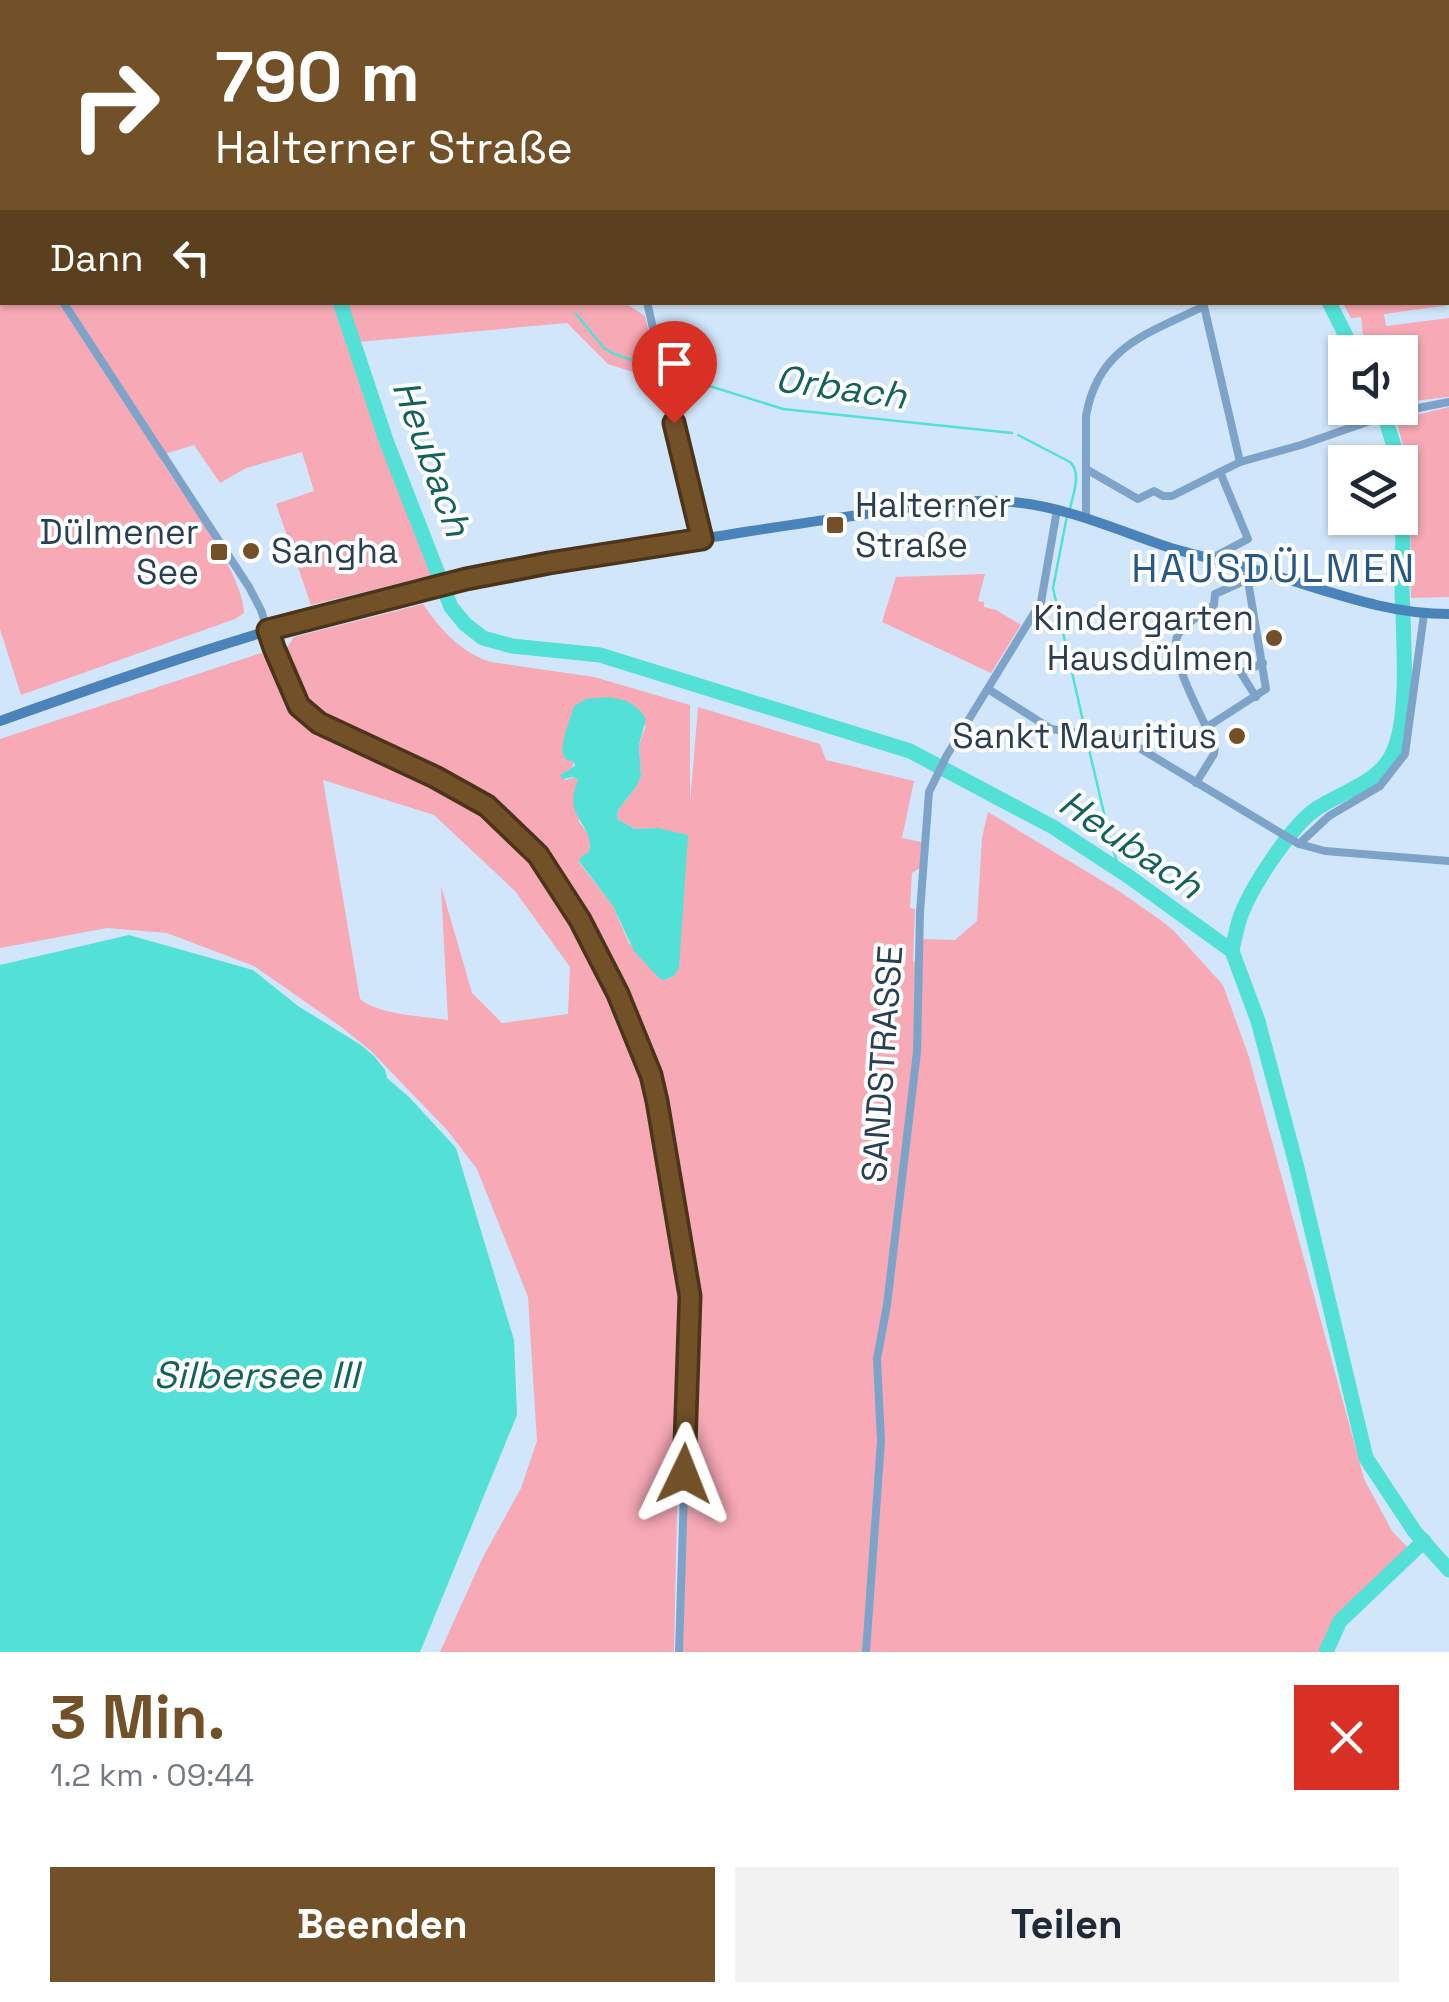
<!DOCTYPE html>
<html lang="de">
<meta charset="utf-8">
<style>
body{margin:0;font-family:"Space Grotesk",sans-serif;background:#f2f2f3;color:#1f2937;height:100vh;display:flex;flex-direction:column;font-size:38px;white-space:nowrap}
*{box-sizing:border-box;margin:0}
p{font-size:32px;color:#747a83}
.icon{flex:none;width:55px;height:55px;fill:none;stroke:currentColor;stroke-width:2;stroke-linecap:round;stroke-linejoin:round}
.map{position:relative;height:1652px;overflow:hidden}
.sheet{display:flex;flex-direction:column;background:#fff;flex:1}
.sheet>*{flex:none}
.guide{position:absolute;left:0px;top:0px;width:1450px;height:305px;box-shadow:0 2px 8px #0004;background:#725028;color:#fff;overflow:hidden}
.fabs{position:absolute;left:1328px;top:335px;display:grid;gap:20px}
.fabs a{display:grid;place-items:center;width:90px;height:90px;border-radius:0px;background:#fff;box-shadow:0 2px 8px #0004;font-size:50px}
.pin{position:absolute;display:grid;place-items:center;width:85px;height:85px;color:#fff;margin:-102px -42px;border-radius:50% 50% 50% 0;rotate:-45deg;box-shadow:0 0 10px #0007}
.pin .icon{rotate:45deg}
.me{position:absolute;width:110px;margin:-55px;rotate:2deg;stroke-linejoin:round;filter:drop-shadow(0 0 8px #0008)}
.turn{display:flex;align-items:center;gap:35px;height:210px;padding:0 50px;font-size:45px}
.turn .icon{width:130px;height:130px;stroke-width:2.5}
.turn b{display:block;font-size:70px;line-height:85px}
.then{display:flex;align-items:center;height:95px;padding:0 50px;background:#0003;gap:20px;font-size:38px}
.round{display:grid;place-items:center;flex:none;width:105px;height:105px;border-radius:0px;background:#f2f2f3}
.headline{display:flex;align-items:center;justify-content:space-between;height:170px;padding:0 50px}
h1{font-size:60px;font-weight:800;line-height:75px;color:#725028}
.action{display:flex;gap:20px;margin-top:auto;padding:20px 50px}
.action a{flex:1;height:115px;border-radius:0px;background:#725028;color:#fff;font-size:40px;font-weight:800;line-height:115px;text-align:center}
.action a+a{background:#f2f2f3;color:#1f2937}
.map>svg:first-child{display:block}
</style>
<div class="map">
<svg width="1449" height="1652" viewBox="0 0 1449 1652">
<rect width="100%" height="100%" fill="#d1e6fa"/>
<g fill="#f7a9b6" fill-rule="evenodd">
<path d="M2,137V302L335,303L383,452L433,575L311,605L276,504L314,491L302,452L246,468L220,483L194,445L168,453L161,460C184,497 243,572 244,613L235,619L21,695L0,629V138Z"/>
<path d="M1448,272L1449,305L1384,314L1386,326L1449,318V397L1404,402C1399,386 1400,371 1400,352H1365L1361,317L1351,318L1343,303L1448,302Z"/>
<path d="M347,303H625L645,316L661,381L608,364L567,323L358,342Z"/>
<path d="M1449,407V597L1411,598L1410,470L1396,420Z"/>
<path d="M985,574L978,601L984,602V607L996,610L1021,625L991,673L882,622L896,577Z"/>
<path d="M423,604C441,630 460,652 491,662L594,677L690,705V804L698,707L820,744L826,760L914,781L902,838L921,842L920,868L912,873L910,908L915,909L913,962L919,958V939L955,940L977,921L982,838L988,812L1119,891L1159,919L1174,931L1223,985L1249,1057L1364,1479L1392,1531L1410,1550L1409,1556L1340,1621L1326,1652H679L690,1296L661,1076L627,997L599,943L539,853L514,826L487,803L443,779V789L477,809L501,828L526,854L557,895L588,950L613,1001L637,1058L651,1106L670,1214L681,1325L674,1652H440L482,1559L521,1488L537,1441L528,1297L477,1169L447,1130L371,1051L340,1026L254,966L167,933L107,928L0,948V739L261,653L269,662L291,706L303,721L322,733L425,780L426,763L319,718L302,703L282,655L294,637ZM646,725L639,745L641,776L636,787L618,810L617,819L635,829L658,828L674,976L666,980H661L629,943L613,906L579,862L589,852L590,836L579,822L578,780L575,777L565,780L566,771L572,769L574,762ZM323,780L434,815L515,891L570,967L568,1014L502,1023L472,993L441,886L448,1020C423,1016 378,1015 360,999Z"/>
</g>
<g fill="#53e0d6">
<path d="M0,0H206V2H2V137L0,138Z"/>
<path d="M608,697C627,700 636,703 646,719L639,745L641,776L636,787L618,810L617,819L635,829L658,828L688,835L679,968L674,976L665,980H661L634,951L613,906L579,861L582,856L589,852C595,823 561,818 578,780L574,777L562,779L560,775L575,766L574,762L566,760L562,751L564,737L574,706L586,699Z"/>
<path d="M129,935L253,970L298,1006L361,1045L374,1056L385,1070L387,1078L409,1097L456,1148L514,1340L517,1415L420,1652H0V965Z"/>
</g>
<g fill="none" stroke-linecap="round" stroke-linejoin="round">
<g stroke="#53e0d6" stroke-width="2.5">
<path d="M388,2V0"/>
<path d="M576,314L604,348L612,353L654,368"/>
<path d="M668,373L783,409L1012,433"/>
<path d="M1018,435L1070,462C1082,473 1073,494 1070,509"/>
<path d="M1067,516L1053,588L1085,730"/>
<path d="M1087,741L1111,843L1120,871"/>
</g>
<g stroke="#53e0d6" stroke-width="15">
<path d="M243,0V2"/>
<path d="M1193,0L1194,2"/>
<path d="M340,302L387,443L451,607L465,624L483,638L512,646L600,655L910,751L1053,827L1128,876L1232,951L1258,1021L1296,1164L1366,1458L1415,1532L1449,1570"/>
<path d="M1329,302L1354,352"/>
<path d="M1382,408L1399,462"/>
<path d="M1232,951C1234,941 1236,931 1239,921C1248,891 1291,826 1316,809C1344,790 1380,784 1394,750C1410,713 1403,632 1402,590C1402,550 1405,508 1400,468"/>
<path d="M1326,1652L1340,1621L1424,1541"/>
</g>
<g stroke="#7ea3c8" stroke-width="8">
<path d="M577,0L578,2"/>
<path d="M1142,0L1143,2"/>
<path d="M627,2L639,0"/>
<path d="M0,217L2,220"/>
<path d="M63,302L249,587L261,610L273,648L299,706L319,723L435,777L487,806L538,855L580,920L618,994L651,1075L663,1127L690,1296L679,1652"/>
<path d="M647,302L701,539"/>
<path d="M1203,302L1240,462"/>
<path d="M1086,469L1138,499L1154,491L1163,496H1172L1220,472"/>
<path d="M1086,518V416C1098,346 1148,334 1204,306"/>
<path d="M1210,559L1248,539L1220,472L1240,462L1301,445L1393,413L1449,402"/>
<path d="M988,689L1051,729L1126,740L1299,844L1325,851L1449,861"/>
<path d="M1256,697L1241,673L1263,663"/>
<path d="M1207,727L1266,689L1247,575"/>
<path d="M1196,783L1214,754L1215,745C1205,723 1166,654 1178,635C1185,623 1203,613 1214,605L1215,594L1246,580"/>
<path d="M1299,844L1329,816L1380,786L1405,754L1424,614"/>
<path d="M866,1652L881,1441L877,1359L887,1305L917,1052L920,912L929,792L947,755L1041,602L1057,510"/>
</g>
<path stroke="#4983b9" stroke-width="10" d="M0,721C140,671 279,623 424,588C531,562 642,549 751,531C795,524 840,518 885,511C927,505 970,498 1012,502C1068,507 1119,531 1171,548C1205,558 1240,565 1273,575C1332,592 1387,614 1449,614"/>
</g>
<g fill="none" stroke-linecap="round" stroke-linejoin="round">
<g stroke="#4a341a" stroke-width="25">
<path id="route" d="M674,423L702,539L549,563L466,579L268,630L274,648L299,706L319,723L435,777L487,806L538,855L580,920L618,994L651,1075L657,1101L690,1296L684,1474"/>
</g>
<use href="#route" stroke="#725028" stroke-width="18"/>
</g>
<g fill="#725028" stroke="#fff" stroke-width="4">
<rect x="825" y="515" width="20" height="20" rx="5"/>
<circle cx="251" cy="551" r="10"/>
<rect x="209" y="542" width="20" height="20" rx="5"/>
<circle cx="1274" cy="638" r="10"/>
<circle cx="1237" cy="736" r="10"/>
</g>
<g text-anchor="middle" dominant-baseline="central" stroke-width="8" stroke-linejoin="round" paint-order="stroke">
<g font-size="35" fill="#2a3f54" stroke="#fff" text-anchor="end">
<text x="855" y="505" text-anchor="start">Halterner<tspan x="855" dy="40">Straße</tspan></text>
<text x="199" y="532">Dülmener<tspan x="199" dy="40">See</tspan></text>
<text x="271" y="551" text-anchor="start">Sangha</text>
<text x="1254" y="618">Kindergarten<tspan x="1254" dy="40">Hausdülmen</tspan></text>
<text x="1217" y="736">Sankt Mauritius</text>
</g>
<g font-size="35" fill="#2a3f54" stroke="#fff">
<text transform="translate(882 1064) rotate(-86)">SANDSTRASSE</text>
</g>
<g font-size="38" font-style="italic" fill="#13625d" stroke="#fff">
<text transform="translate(841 387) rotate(8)">Orbach</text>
<text transform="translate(432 458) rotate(70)">Heubach</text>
<text transform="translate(1131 844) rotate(34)">Heubach</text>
<text x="256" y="1375">Silbersee III</text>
</g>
<g font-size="40" letter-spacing="2.5" fill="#285985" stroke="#fff">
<text x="1274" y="568">HAUSDÜLMEN</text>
</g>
</g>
</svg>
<div class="fabs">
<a><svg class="icon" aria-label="sound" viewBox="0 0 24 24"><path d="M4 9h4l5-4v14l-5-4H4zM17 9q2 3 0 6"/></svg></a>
<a><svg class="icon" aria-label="layers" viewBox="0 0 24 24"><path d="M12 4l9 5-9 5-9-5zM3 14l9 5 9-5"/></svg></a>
</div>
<div class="pin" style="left:674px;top:423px;background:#d93025"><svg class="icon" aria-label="arrive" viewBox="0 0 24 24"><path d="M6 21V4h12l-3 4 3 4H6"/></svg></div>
<svg class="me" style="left:684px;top:1474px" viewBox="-20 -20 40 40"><path d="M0-17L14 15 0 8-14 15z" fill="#725028" stroke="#fff" stroke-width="4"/></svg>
<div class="guide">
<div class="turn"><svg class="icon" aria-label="right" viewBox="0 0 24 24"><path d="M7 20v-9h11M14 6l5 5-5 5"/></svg><div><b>790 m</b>Halterner Straße</div></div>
<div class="then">Dann<svg class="icon" aria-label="left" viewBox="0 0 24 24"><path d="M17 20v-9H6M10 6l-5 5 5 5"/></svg></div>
</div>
</div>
<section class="sheet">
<div class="headline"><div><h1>3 Min.</h1><p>1.2 km · 09:44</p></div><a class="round" style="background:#d93025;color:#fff"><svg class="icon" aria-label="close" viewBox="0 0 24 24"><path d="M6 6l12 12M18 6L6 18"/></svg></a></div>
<div class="action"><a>Beenden</a><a>Teilen</a></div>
</section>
